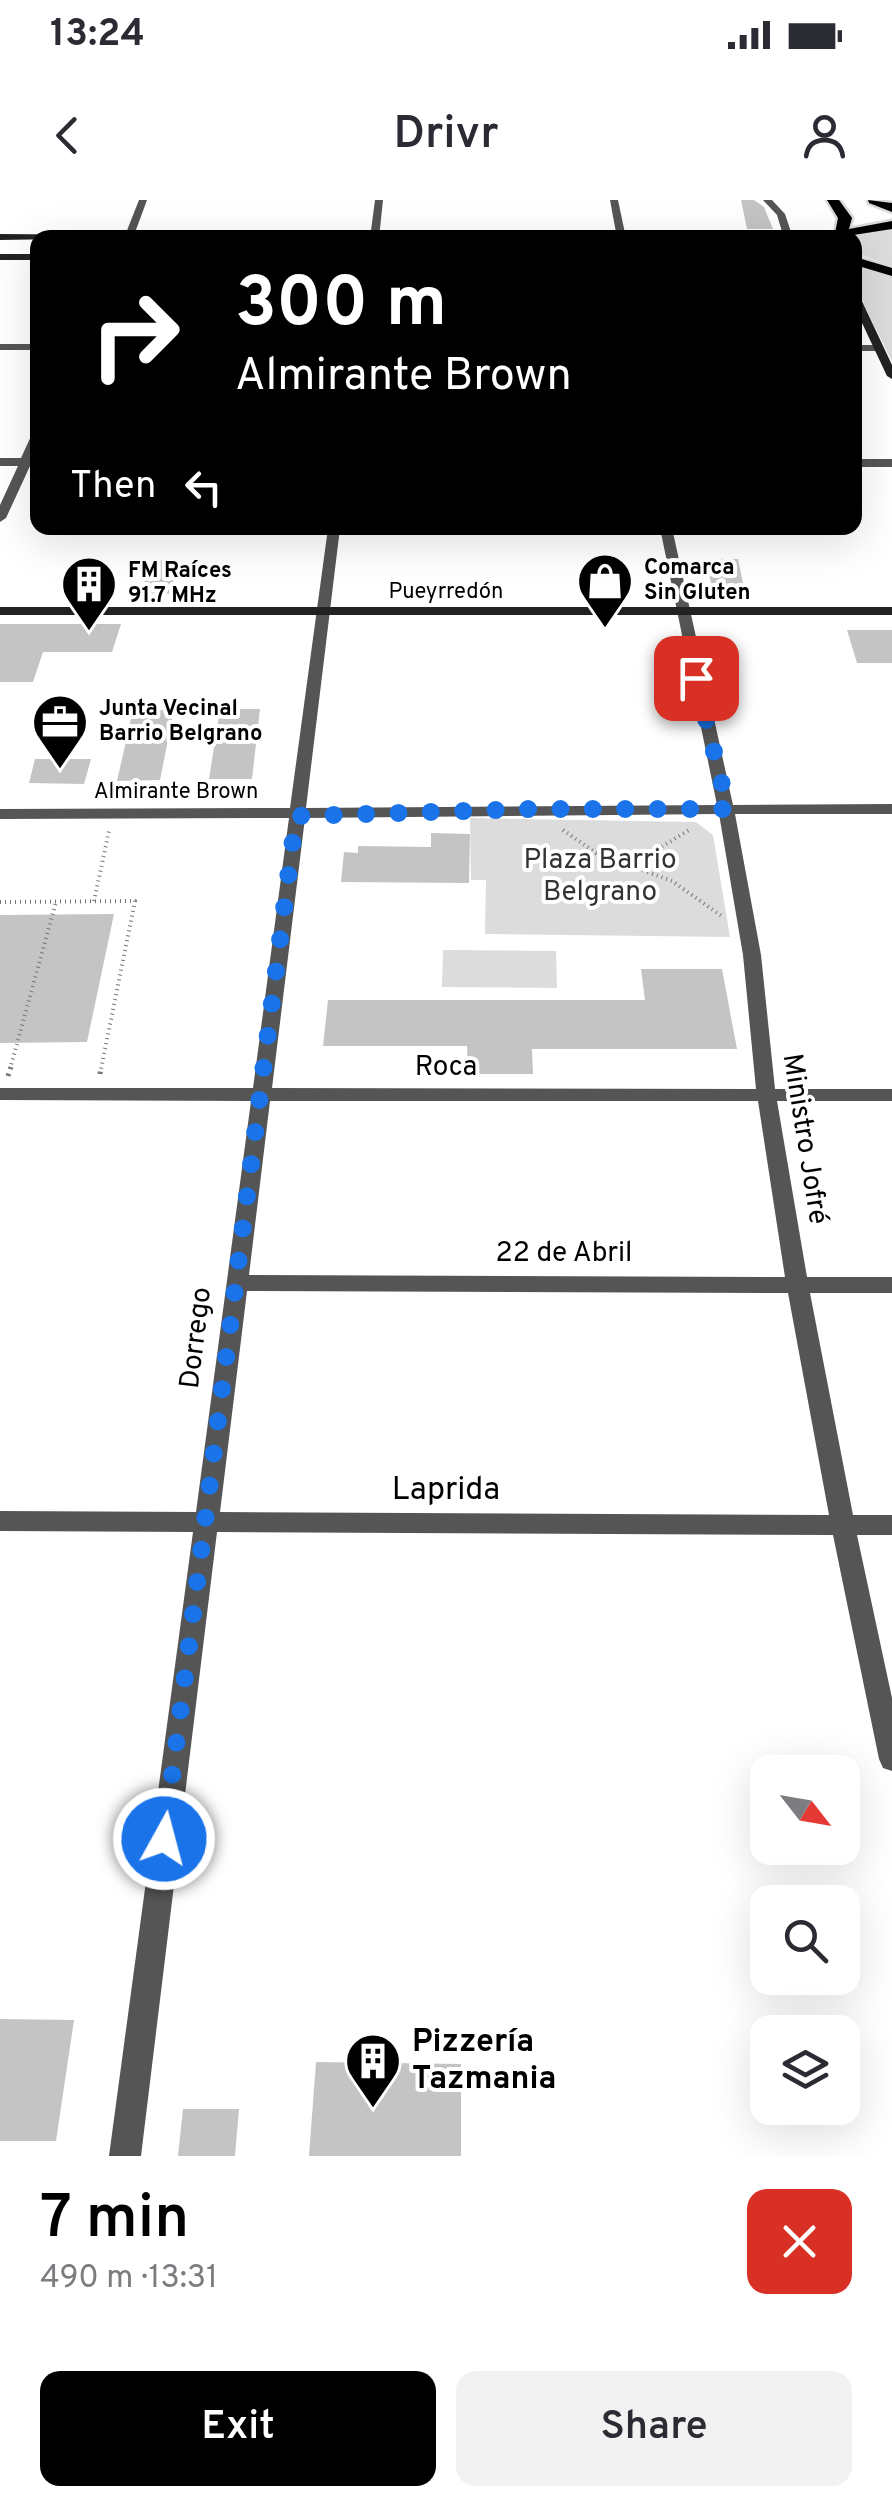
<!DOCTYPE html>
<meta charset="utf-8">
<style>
body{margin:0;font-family:Overpass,sans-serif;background:#f2f2f3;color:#2b2b33;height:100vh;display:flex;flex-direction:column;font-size:38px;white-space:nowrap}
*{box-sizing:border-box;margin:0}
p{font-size:32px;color:#7c7c81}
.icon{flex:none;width:55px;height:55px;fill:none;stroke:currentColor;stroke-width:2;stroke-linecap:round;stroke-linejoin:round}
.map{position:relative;height:1956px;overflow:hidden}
.details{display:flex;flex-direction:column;background:#fff;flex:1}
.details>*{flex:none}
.top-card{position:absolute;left:30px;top:30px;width:832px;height:305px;border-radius:20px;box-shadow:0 10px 40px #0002;background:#000;color:#fff;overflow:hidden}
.needle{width:65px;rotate:121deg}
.controls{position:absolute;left:750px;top:1555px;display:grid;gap:20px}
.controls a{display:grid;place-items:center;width:110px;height:110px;border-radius:20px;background:#fff;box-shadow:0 10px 40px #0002;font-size:50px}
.pin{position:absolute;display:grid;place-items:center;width:85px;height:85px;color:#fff;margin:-42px;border-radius:20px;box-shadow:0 5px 15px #0006}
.me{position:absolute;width:110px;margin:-55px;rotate:7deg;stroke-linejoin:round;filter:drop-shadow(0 0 8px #0008)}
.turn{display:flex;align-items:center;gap:35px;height:210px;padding:0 40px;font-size:45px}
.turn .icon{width:130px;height:130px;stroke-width:2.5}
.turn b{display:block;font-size:70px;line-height:85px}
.then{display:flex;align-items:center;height:95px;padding:0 40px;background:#0003;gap:20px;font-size:38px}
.round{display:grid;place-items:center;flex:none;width:105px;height:105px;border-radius:20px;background:#f2f2f3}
.overview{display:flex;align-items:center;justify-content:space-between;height:170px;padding:0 40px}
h1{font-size:60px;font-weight:600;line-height:75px;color:#000}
.cta{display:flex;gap:20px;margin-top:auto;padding:20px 40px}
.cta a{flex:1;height:115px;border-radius:20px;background:#000;color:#fff;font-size:40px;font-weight:600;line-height:115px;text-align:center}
.cta a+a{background:#f2f2f3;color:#2b2b33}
.status{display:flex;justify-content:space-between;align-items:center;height:70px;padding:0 50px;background:#fff;direction:ltr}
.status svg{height:28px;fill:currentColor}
header{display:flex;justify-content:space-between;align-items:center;height:130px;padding:0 40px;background:#fff;font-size:45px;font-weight:600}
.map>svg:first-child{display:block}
</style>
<div class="status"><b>13:24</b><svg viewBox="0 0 49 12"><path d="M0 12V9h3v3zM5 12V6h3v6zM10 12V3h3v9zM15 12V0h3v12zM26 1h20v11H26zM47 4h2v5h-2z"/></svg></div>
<header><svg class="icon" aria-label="back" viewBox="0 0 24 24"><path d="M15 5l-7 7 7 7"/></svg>Drivr<svg class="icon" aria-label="person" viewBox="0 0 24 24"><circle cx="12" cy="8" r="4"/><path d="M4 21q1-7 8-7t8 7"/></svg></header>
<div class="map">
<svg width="892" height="1956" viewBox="0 0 892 1956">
<rect width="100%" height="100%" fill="#fff"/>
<g fill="#dcdcdc">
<path d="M892,27V66L855,53L853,38Z"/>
<path d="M855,67L892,76V162L855,86Z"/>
<path d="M470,618L696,622L713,635L730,737L485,734L486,680H471Z"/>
<path d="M443,750L556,751L557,788L442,787Z"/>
</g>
<g fill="#c4c4c4">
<path d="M741,0H754L764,7L773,29H747Z"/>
<path d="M706,359H738L745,393H713Z"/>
<path d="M151,360L179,361L170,394L141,393Z"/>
<path d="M0,424H121L112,452H43L33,482H0Z"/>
<path d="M847,430H892V463H857Z"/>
<path d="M220,509H260L252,579H209Z"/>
<path d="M133,510H174L160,580L117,581Z"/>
<path d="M35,559H91L84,584L29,583Z"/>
<path d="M431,633L470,634L469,683L341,682L344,652L358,653V646L431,647Z"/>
<path d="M114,714L87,842L0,843V715Z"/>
<path d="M641,769H722L737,849H532L533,874H468L467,846H323L328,800H645Z"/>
<path d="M0,1819L74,1820L56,1941H0Z"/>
<path d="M316,1862L461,1864V1956H309Z"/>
<path d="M183,1909H239L235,1956H178Z"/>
</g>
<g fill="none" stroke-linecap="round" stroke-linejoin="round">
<g stroke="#dbdbdb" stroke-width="5">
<g id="highway">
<path d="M827,0H839L852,18L849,29L892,21V29L834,38L838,18Z"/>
<path d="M868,0L892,3V12L869,3Z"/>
<path d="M855,57L892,68V76L855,65Z"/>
</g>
</g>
<g stroke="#777" stroke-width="4" stroke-dasharray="1 4" stroke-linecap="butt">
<path d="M563,630L596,653L672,681L723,717"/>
<path d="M632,665L689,630"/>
<path d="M94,701L109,631"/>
<path d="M0,702L135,701L101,869"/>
<path d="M10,869L56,702"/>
</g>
<g stroke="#777" stroke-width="5" stroke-dasharray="2.5 5" stroke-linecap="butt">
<path d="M100,874L101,867"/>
<path d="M8,876L11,867"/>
</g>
<g fill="#555" fill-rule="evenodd">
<path d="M139,0H147L133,38H124Z"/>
<path d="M375,0H383L379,38H370Z"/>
<path d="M610,0H618L626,38H617Z"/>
<path d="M763,0H772L785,14L793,38H784L777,15Z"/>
<rect x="0" y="144" width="38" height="6"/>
<path d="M855,145H879L884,148L879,151H855Z"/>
<path d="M38,231V248L33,258L38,259V265L30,266L6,318L0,322V305L18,266H0V258H21L32,234Z"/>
<rect x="855" y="259" width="37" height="8"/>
<path d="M328,328H340L306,608L717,605L660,328H672L733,605L892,604V614H735L761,755L775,889H892V901H777L807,1077H892V1093H810L853,1315H892V1335H857L892,1498V1571L883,1568L879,1559L833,1335L217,1332L141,1956H109L193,1332L0,1331V1311L196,1312L251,901L0,900V888H253L289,618L0,619V609L290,608ZM719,614L743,755L756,889L272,888L305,618ZM270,901H758L785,1077L249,1075ZM247,1091L788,1093L829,1315L220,1312Z"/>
</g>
<g fill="#222" fill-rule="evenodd">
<path d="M0,34L123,35L127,38L0,40Z"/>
<path d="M134,35H556L560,38H130Z"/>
<path d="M613,35L636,38H609Z"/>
<rect x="0" y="54" width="38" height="6"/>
<path d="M855,94L860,97L892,165V179L887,176L855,108Z"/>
<rect x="0" y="407" width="892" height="8"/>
</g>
<use href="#highway" fill="#000" fill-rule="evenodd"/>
</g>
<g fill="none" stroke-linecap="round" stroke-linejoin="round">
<path stroke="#1a73e8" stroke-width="18" stroke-dasharray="0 32.4" d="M164,1639L296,616L531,609H728L696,478"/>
</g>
<defs>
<g id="shop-pin" transform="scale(2.875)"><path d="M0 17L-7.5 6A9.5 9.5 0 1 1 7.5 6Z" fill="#000" stroke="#fff"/><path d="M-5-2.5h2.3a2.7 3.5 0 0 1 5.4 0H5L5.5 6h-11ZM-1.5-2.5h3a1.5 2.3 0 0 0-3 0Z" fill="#fff"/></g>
<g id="building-pin" transform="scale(2.875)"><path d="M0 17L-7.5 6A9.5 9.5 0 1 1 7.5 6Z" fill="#000" stroke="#fff"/><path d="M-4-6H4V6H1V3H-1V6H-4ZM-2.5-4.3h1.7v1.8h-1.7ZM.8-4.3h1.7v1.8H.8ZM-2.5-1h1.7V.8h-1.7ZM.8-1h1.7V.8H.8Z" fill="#fff"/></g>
<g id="office-pin" transform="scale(2.875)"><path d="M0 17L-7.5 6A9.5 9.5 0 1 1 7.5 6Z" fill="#000" stroke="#fff"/><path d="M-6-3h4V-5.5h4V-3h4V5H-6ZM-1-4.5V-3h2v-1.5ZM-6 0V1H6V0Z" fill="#fff"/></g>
</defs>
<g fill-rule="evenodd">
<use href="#shop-pin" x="605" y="381"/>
<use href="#building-pin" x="89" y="384"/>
<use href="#office-pin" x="60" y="522"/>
<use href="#building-pin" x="373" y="1861"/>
</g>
<g text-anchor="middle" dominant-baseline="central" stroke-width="8" stroke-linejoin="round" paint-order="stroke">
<g font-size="22" font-weight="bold" fill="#000" stroke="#fff" text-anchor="start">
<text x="644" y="368">Comarca<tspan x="644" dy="25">Sin Gluten</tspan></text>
<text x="128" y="371">FM Raíces<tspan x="128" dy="25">91.7 MHz</tspan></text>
<text x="99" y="509">Junta Vecinal<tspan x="99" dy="25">Barrio Belgrano</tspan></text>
</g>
<g font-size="22" fill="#000" stroke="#fff">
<text x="446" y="392">Pueyrredón</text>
<text x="176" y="592">Almirante Brown</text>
</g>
<g font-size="28" fill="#333" stroke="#fff">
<text x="600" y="661">Plaza Barrio<tspan x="600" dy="32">Belgrano</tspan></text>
</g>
<g font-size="28" fill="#000" stroke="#fff">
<text x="446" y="868">Roca</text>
<text transform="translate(804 939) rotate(81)">Ministro Jofré</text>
<text x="564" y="1054">22 de Abril</text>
<text transform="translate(197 1138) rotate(-83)">Dorrego</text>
</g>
<g font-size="32" fill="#000" stroke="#fff">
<text x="446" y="1291">Laprida</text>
</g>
<g font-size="32" font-weight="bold" fill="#000" stroke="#fff" text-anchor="start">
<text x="412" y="1843">Pizzería<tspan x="412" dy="37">Tazmania</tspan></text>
</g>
</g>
</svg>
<div class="controls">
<a><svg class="needle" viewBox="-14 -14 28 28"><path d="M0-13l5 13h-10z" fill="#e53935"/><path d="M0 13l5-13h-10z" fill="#7c7c81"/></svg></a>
<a><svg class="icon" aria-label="search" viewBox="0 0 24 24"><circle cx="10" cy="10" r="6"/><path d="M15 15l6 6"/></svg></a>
<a><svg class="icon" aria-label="layers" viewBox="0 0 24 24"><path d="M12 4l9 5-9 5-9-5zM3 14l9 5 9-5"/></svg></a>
</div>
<div class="pin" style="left:696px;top:478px;background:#d93025"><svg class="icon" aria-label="arrive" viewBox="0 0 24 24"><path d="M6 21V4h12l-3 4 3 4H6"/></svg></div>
<svg class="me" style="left:164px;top:1639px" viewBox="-20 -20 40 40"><circle r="17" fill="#1a73e8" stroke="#fff" stroke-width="3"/><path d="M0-11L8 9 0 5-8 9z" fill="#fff"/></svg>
<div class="top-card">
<div class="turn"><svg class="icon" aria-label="right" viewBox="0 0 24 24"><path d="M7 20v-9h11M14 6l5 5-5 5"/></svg><div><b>300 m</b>Almirante Brown</div></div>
<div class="then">Then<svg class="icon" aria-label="left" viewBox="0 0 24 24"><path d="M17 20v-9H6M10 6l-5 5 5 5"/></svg></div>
</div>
</div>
<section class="details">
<div class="overview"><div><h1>7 min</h1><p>490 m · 13:31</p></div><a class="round" style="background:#d93025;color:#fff"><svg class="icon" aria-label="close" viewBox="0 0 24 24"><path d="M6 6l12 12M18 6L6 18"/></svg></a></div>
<div class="cta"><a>Exit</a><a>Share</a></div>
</section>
